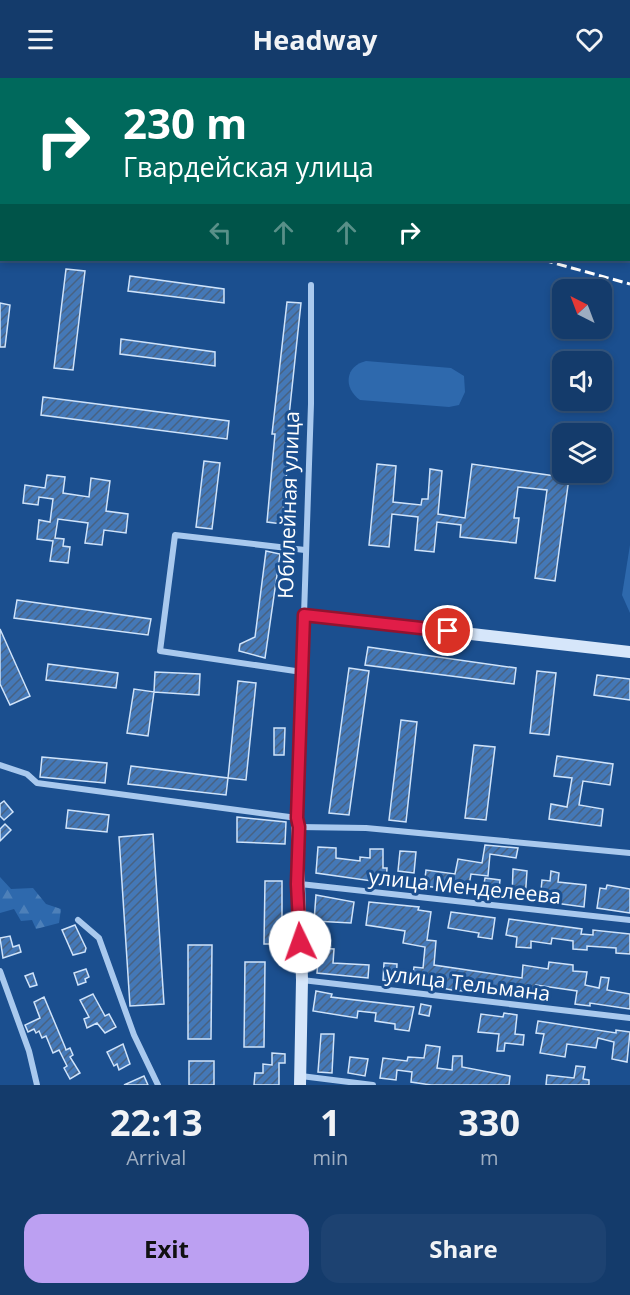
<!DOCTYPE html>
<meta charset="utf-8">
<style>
body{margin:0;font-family:"Open Sans",sans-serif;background:#1d4271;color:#f1f3f6;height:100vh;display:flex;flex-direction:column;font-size:22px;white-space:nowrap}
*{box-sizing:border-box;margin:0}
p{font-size:20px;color:#9dadc1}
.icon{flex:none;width:33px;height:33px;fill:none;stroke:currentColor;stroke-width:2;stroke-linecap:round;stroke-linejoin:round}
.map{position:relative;height:1007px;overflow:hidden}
.details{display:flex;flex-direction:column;background:#143b6b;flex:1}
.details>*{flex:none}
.hud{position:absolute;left:0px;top:0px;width:630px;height:183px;box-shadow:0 3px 9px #0003,0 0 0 2px #33557e;background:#00695c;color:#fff;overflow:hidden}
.needle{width:39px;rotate:318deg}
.tools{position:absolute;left:552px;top:201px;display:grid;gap:12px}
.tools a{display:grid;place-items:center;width:60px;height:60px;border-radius:12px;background:#143b6b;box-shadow:0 3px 9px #0003,0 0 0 2px #33557e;font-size:30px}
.pin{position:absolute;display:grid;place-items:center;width:51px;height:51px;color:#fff;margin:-26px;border:3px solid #fff;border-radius:50%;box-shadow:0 2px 6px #0007}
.me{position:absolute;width:66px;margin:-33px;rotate:357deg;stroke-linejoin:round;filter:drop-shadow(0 0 4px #0008)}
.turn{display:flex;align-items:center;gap:21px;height:126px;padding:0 24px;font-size:27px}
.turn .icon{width:78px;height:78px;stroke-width:2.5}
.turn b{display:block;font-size:42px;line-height:51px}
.lanes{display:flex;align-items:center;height:57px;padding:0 24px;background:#0003;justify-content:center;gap:30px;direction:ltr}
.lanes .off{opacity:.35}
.eta{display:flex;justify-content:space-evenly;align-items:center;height:102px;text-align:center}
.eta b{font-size:36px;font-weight:700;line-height:42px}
.cta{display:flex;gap:12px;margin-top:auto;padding:12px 24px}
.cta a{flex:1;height:69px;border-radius:18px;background:#bca0f2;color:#111;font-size:24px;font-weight:700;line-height:69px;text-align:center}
.cta a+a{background:#1d4271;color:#f1f3f6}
header{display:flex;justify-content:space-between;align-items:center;height:78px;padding:0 24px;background:#143b6b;font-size:27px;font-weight:700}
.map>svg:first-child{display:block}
</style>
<header><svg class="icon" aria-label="menu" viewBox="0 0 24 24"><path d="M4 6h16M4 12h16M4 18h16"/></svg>Headway<svg class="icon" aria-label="heart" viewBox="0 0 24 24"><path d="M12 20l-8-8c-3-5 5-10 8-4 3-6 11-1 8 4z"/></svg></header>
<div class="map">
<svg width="630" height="1007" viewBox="0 0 630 1007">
<defs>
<pattern id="forest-firs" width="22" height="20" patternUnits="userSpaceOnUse" patternTransform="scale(1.5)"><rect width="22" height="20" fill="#2e69ad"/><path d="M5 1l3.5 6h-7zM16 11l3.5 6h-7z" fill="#4d80b9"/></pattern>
<pattern id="building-hatch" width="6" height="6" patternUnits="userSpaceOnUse" patternTransform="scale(1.5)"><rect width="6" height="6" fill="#4478b7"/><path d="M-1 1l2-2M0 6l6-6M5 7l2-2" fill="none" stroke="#486282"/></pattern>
</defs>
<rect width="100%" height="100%" fill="#1b4f8f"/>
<g fill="url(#forest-firs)">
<path d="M72,0H221L224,1H72Z"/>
<path d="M0,799L11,811L33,810L46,826L61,831L59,845L36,851L32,842L21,843L14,831L0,835Z"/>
</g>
<g fill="#2e69ad">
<path d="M366,283L451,290L464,298L465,314L459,327L449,329L360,322C343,310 345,288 366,283Z"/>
<path d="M630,467V535L622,517Z"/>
</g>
<g fill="url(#building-hatch)" stroke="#cfe3fa" stroke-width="1.5">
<path d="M66,191L85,193L73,292L54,290Z"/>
<path d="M130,198L224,211V225L128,213Z"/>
<path d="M287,224L301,225L287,357H290L282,446L267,444L275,356H272Z"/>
<path d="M0,225L10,227L5,269H0Z"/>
<path d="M121,261L215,274V288L120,276Z"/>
<path d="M43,319L229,343L227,361L41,337Z"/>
<path d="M204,383L220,385L212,451L196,449Z"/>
<path d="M377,386L396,388L393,424L421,427L422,421H428L430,391L442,393L438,436L465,440L472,386L569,400L555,503L535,500L547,412L518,409L514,440H519L516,465L460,459L461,447L437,444L434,474L415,472L418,439L392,436L389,469L369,467Z"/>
<path d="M47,397L65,399L63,415L89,419L91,400L110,403L106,433L128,436L126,455L104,452L102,467L85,465L88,445L58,441L55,460L64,461L63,468L70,469L68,485L50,483L53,463L37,461L39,442L50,444L53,421L39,419L38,427L23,425L25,407L45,410Z"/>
<path d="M266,473L280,476L265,580L239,573L240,566L255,559Z"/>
<path d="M17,522L151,541L148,557L14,540Z"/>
<path d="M0,551L30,618L10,627L0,606Z"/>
<path d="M368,569L516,590L514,606L365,587Z"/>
<path d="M48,586L118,595L116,610L46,602Z"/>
<path d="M349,590L369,593L349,737L329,735Z"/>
<path d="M537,593L556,595L549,657L530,655Z"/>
<path d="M155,594L200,596L199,617L154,614L148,658L127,655L134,611L154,614Z"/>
<path d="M597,597L630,601V622L594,617Z"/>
<path d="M238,603L256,605L246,702L228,700Z"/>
<path d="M401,642L417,644L406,744L389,742Z"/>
<path d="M274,650H285L284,677H274Z"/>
<path d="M474,667L495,669L486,742L465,740Z"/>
<path d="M557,678L613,686L610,707L583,703L579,727L603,731L601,748L549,741L551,726L567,729L572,700L554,698Z"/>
<path d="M42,679L107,685L105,705L40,699Z"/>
<path d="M131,688L228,700L226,717L128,706Z"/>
<path d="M4,723L13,734L4,742L0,738V726Z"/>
<path d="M68,732L109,737L107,754L66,750Z"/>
<path d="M237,739L286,744L285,766L237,764Z"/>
<path d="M5,746L11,752L0,763V751Z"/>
<path d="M153,756L164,926L130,928L119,759Z"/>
<path d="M485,767L518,770L516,780L490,776L488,798L471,796L468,813L424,808L426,792L455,796L458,781L482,785Z"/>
<path d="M318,769L336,770V780L360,783V779L370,780V771H383V790H387L386,805L316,795Z"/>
<path d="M400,773L416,774L414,795L398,793Z"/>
<path d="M513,791L527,793L525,822L512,820Z"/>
<path d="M551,793L559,795L558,804L586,807L584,829L540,823L542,802L550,803Z"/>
<path d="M485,800L500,802L498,819L482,817Z"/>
<path d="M265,803H282V866H264Z"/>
<path d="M607,807L630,811V835L597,830L600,810L606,811Z"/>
<path d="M316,817L354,824L351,845L314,843Z"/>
<path d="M369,824L419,829L418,832L431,834L427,862L436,863L434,887L522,900L523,887L548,891L549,884L573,887V893L587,894L585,907L599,910L601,899L609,900L607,912L630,916V931L590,925V928L575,926L577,913L536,907L534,919L452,912L412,904L414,889L423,890L425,869L403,865L405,853L366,847Z"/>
<path d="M451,834L495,840L492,861L478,859L479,855L448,850Z"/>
<path d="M509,841L582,851L581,856L593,857V852L630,856V876L616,875V870L587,868V872L573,871V863L552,860L551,866L531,863V870L516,869L517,859L506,857Z"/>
<path d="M75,847L86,870L85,874L73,877L62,852Z"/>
<path d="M10,858L13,869L19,867L21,874L3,880L0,860Z"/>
<path d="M188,867H212L211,961H188Z"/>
<path d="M319,870L334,871L333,885L369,887L368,900L317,895Z"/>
<path d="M245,884H265L264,969H244Z"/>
<path d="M384,885L397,886L396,904L383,902Z"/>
<path d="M86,891L89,899L85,901L86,904L78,907L74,895Z"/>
<path d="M33,895L37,907L30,909L25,898Z"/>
<path d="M316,913L332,916L331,919L414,929L409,953L395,951V946L375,943L376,935L358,933L357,940L313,933Z"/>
<path d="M93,916L105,938L109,936L116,949L105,955L97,945L87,950L84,941L89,939L80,922Z"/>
<path d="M44,919L65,969L66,972L70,970L73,977L70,979L80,995L70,1001L64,990L67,988L59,972L53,975L46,958L42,960L39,953L36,955L34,951L28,954L25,947L40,940L34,924Z"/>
<path d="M421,926L431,928L429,938L419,936Z"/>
<path d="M504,935L517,937L515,956L524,957L523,967L505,965L504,973H497L499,956L478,954L481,936L503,939Z"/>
<path d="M538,943L616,955V952L630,954L627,984L612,981L614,964L598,960L596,970L567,966L565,979L540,975L544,956L536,955Z"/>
<path d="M321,956H334L332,995L318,994Z"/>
<path d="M123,966L130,986L119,992L117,986L114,988L107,974Z"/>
<path d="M426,967L440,969L437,990L452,992L453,978H462V989L510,998L509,1007H431L411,1004L412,994L397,992L396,1002L380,1000L383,980L407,983L408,979L424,980Z"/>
<path d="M272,975L285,976V985H279V1007H254L255,995H263V986L272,987Z"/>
<path d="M350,979L368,981L365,998L348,995Z"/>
<rect x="189" y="983" width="25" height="24"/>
<path d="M576,988L585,989L583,1001L589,1002V1007H546L547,997L574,1000Z"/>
<path d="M144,998L148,1007H124Z"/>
</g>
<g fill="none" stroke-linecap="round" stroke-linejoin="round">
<g stroke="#a9c9ee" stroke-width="6">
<path d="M27,2L30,0"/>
<path d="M0,15H2"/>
<path d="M304,537L311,326V207"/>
<path d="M302,594L160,573L175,457L305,472"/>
<path d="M0,687L27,696L37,705L297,740"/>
<path d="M299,749L366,750L630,775"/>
<path d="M300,806L630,842"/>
<path d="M78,842L99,860L134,957L158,1007"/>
<path d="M0,893L29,973L37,1007"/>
<path d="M302,902L630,940"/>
<path d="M301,998L373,1007"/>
</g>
<path stroke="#d6e6fa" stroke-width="12" d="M300,1007L302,902L297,740L304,537L630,574"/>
<g stroke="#fff" stroke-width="3" stroke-dasharray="10 4.5" stroke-linecap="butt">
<path d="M239,0L242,2"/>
<path d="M459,0L461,2"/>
<path d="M0,40H2"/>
<path d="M628,62L630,63"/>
<path d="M628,130L630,131"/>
<path d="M628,153L630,154"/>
<path d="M628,177L630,178"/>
<path d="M543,182L630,206"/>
</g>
</g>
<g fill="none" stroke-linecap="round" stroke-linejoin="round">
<g stroke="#92132f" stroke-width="15">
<path id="route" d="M300,864L297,806L299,749L297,740L304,537L448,553"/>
</g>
<use href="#route" stroke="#e11d48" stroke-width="10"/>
</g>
<g text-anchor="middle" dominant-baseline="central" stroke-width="6" stroke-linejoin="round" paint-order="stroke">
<g font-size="21" fill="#fff" stroke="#1b4f8f">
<text transform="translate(288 427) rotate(-88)">Юбилейная улица</text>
<text transform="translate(465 808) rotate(6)">улица Менделеева</text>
<text transform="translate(468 905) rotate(7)">улица Тельмана</text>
</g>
</g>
</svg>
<div class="tools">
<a><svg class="needle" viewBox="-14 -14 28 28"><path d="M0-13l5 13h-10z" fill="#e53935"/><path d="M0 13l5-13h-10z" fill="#9dadc1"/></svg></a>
<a><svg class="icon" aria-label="sound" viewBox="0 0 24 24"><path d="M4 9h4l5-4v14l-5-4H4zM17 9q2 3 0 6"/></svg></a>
<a><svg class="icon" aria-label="layers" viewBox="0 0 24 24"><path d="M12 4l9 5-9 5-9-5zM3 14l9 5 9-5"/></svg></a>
</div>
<div class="pin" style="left:448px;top:553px;background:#d93025"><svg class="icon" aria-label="arrive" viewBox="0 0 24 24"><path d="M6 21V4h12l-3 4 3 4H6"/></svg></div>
<svg class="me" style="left:300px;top:864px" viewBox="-20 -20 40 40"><circle r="19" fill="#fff"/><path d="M0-13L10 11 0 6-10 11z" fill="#e11d48"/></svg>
<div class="hud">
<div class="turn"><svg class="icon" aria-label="right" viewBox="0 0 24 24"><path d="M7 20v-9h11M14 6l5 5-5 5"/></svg><div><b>230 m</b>Гвардейская улица</div></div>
<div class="lanes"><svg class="icon off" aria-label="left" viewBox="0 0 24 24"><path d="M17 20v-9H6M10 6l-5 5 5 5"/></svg><svg class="icon off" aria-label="ahead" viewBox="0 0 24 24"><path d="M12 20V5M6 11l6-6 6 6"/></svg><svg class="icon off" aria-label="ahead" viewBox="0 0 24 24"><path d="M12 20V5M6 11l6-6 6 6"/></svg><svg class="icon" aria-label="right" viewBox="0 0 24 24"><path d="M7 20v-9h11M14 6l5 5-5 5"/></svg></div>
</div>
</div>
<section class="details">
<div class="eta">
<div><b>22:13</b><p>Arrival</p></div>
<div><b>1</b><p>min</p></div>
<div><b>330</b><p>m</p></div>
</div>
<div class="cta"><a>Exit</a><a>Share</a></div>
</section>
